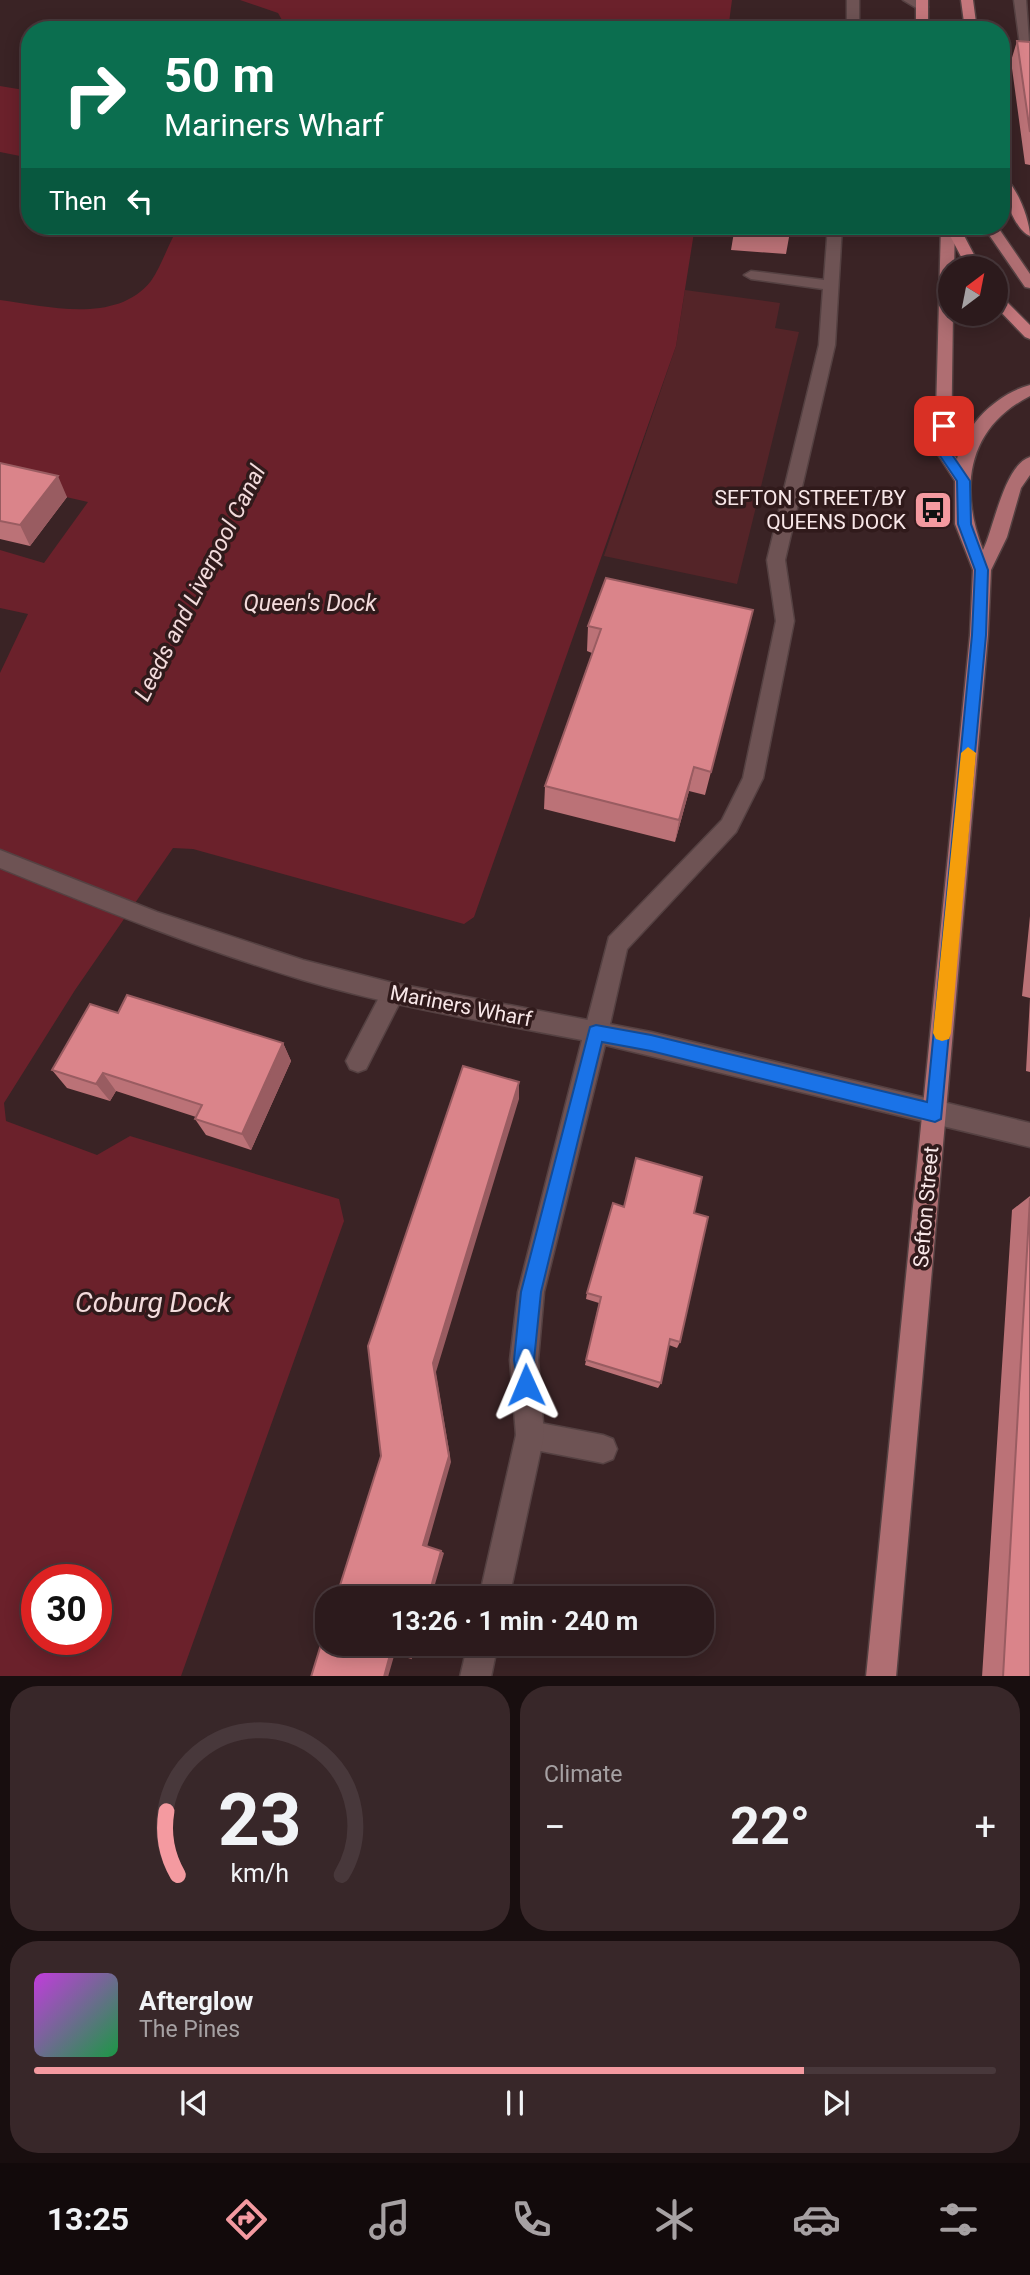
<!DOCTYPE html>
<meta charset="utf-8">
<style>
:root{--surface:#2c1a1c;--page:#382729;--text:#f1f3f6;--muted:#a6a1a3;--line:#48383b;--accent:#f49aa0}
body{margin:0;font-family:Roboto,sans-serif;background:var(--page);color:var(--text);height:100vh;display:flex;flex-direction:column;font-size:26px;white-space:nowrap}
*{box-sizing:border-box;margin:0}
p{font-size:23px;color:var(--muted)}
.icon{flex:none;width:38px;height:38px;fill:none;stroke:currentColor;stroke-width:2;stroke-linecap:round;stroke-linejoin:round}
.map{position:relative;height:1676px;overflow:hidden}
.drawer{display:flex;flex-direction:column;gap:10px;padding:10px;background:#180e0f;flex:1}
.drawer>*{flex:none}
.banner{position:absolute;left:21px;top:21px;width:989px;height:214px;border-radius:28px;box-shadow:0 4px 18px #0003,0 0 0 2px var(--line);background:#0b6e4f;color:#fff;overflow:hidden}
.needle{width:46px;rotate:32deg}
.buttons{position:absolute;left:938px;top:256px;display:grid;gap:14px}
.buttons a{display:grid;place-items:center;width:70px;height:70px;border-radius:50%;background:var(--surface);box-shadow:0 4px 18px #0003,0 0 0 2px var(--line);font-size:35px}
.speed{position:absolute;left:21px;top:1564px;display:flex;gap:14px;font-size:35px;font-weight:700;text-align:center}
.speed>*{display:grid;place-content:center;width:91px;height:91px;border-radius:50%;background:var(--surface);box-shadow:0 4px 18px #0003,0 0 0 2px var(--line);line-height:1}
.speed .limit{border:10px solid #d22;background:#fff;color:#111}
.pin{position:absolute;display:grid;place-items:center;width:60px;height:60px;color:#fff;margin:-30px;border-radius:14px;box-shadow:0 4px 10px #0006}
.me{position:absolute;width:77px;margin:-38px;rotate:359deg;stroke-linejoin:round;filter:drop-shadow(0 0 5px #0008)}
.turn{display:flex;align-items:center;gap:24px;height:147px;padding:0 28px;font-size:32px}
.turn .icon{width:91px;height:91px;stroke-width:2.5}
.turn b{display:block;font-size:49px;line-height:60px}
.then{display:flex;align-items:center;height:66px;padding:0 28px;background:#0003;gap:14px;font-size:26px}
.big{font-size:52px;font-weight:700;line-height:1.1}
.drawer .widget{flex:1;display:flex;flex-direction:column;justify-content:center;gap:10px;min-width:0;padding:0 24px;border-radius:28px;background:var(--page)}
.drawer .dial{align-items:center;gap:0}
.dial svg{height:182px;overflow:visible;fill:none;stroke:var(--line);stroke-width:7;stroke-linecap:round;text-anchor:middle}
.dial text{fill:var(--text);stroke:none}
.song{display:flex;align-items:center;gap:21px}
.cover{width:84px;height:84px;border-radius:10px;background:linear-gradient(135deg,hsl(290 70% 55%),hsl(140 70% 35%))}
.played{height:7px;border-radius:4px;background:linear-gradient(90deg,var(--accent) 80%,var(--line) 80%)}
.keys{display:flex;justify-content:space-around;direction:ltr}
.heat{display:flex;justify-content:space-between;align-items:center;font-size:38px;direction:ltr}
.drawer .tiles{flex:1;display:grid;gap:10px;grid-template-columns:1fr 1fr}
.widget:last-child{grid-column:span 2}
.trip{position:absolute;left:315px;top:1586px;width:399px;height:70px;border-radius:28px;background:var(--surface);box-shadow:0 4px 18px #0003,0 0 0 2px var(--line);font-weight:700;line-height:70px;text-align:center}
.dock{display:flex;height:112px;justify-content:space-around;align-items:center;background:#120a0b;color:var(--muted)}
.dock .icon{width:49px;height:49px}
.dock .on{color:var(--accent)}
.dock b{font-size:32px;color:var(--text)}
.map>svg:first-child{display:block}
.green{fill:#542428}
.water{fill:#6b212b;fill-rule:evenodd}
.pier{fill:#3a2325}
.lines{fill:none;stroke-linecap:round;stroke-linejoin:round}
.service-casing{stroke:#554142;stroke-width:3}
.minor-casing{stroke:#554142;stroke-width:3}
.primary-casing{stroke:#554142;stroke-width:3}
.trunk-casing{stroke:#554142;stroke-width:3}
.service{fill:#6e5354;fill-rule:evenodd}
.minor{fill:#6e5354;fill-rule:evenodd}
.primary{fill:#af6e72;fill-rule:evenodd}
.trunk{fill:#c4777c;fill-rule:evenodd}
.wall{fill:#bb7277}
.shaded-wall{fill:#995c61}
.building{fill:#da848a;stroke:#995c61;stroke-width:2}
.route{fill:#1a73e8;stroke:#114b97;stroke-width:2}
.slow{fill:#f59e0b}
.labels{text-anchor:middle;dominant-baseline:central;stroke-width:7;stroke-linejoin:round;paint-order:stroke}
.poi-label{font-size:21px;fill:#f8e7e8;stroke:#301a1b;text-anchor:end}
.street-label{font-size:21px;fill:#f8e7e8;stroke:#301a1b}
.water-label{font-size:23px;font-style:italic;fill:#f3dbdc;stroke:#301a1b}
.near-water-label{font-size:28px;font-style:italic;fill:#f3dbdc;stroke:#301a1b}
</style>
<div class="map">
<svg width="1030" height="1677" viewBox="0 0 1030 1677">
<rect width="100%" height="100%" fill="#3a2325"/>
<path class="green" d="M685,290L780,303L775,328L799,332L737,584L604,556L676,346Z"/>
<path class="water" d="M240,0H732L728,30H280L282,20L278,13Z
M0,86L30,91V158L0,152Z
M165,226H695L676,346L474,917L464,924L193,849L173,848L75,990L4,1103L6,1121L97,1155L130,1136L339,1199L344,1221L181,1676H0V673L28,614L0,608V300C46,306 116,325 151,281C160,268 166,251 173,237ZM37,1580H96V1640H37Z"/>
<path class="pier" d="M0,482L88,502L44,563L0,550Z"/>
<g class="lines">
<g class="service-casing">
<path id="service" d="M847,0H859V30H847Z
M903,0H917L928,7L918,9Z
M828,226H842L835,345L785,560L794,621L763,778L736,832L627,949L608,1033L604,1041L596,1044L588,1041L584,1033L609,937L722,820L743,778L776,621L767,560L819,345L823,289L751,279L744,275L751,271L824,280Z
M393,983L401,986L404,993L401,1000L366,1069L358,1072L350,1069L346,1061L350,1053L385,986Z
M530,1421L603,1435L613,1439L617,1449L613,1459L603,1463L530,1449L520,1445L516,1435L520,1425Z"/>
</g>
<g class="minor-casing">
<path id="minor" d="M1014,0H1026L1030,56L1021,52Z
M0,850L157,912L303,960L393,983L651,1032L1030,1123V1147L605,1045L544,1292L538,1360L544,1435L509,1598H479L516,1435L510,1360L518,1292L582,1040C489,1022 394,1007 303,980C200,949 100,909 0,868Z
M468,1643H498L491,1677H460Z"/>
</g>
<g class="primary-casing">
<path id="primary" d="M941,226H955L954,268H950V313H953L951,450L957,459C965,425 996,394 1030,385V396C967,428 959,488 983,550C994,528 1004,465 1030,457V475L1021,488L1007,537L991,570L988,635L896,1677H866L970,635L973,570L955,524V481L935,450Z
M983,226H997L1030,274V288L1025,287Z"/>
</g>
<g class="trunk-casing">
<path id="trunk" d="M916,0H928V30H916Z
M961,0H973L977,30H965Z
M1001,176C1016,182 1030,221 1030,236C1015,231 1001,191 1001,176Z
M945,226H959L981,268H967Z
M996,295L1001,296L1030,325V339L1025,337L996,307Z"/>
</g>
<use href="#service" class="service"/>
<use href="#minor" class="minor"/>
<use href="#primary" class="primary"/>
<use href="#trunk" class="trunk"/>
</g>
<path class="wall" d="M1017,41L1030,42V165L1025,164L1011,61Z
M735,226H791L786,254L731,250Z
M0,463L67,497L30,546L0,539Z
M753,610L705,795L689,791L675,842L544,809L545,786L592,653L587,651L588,626Z
M1030,916V1072L1026,1071L1030,998L1022,996Z
M118,1013L283,1043L291,1061L251,1150L206,1135L195,1119L196,1117L116,1091L110,1101L67,1088L52,1070Z
M1030,1196V1677H982L1012,1210Z
M623,1207L694,1213L680,1342L677,1348L669,1345L661,1383L658,1388L585,1365L599,1303L586,1299L587,1293Z"/>
<path class="shaded-wall" d="M58,476L67,497L30,546L20,525Z
M694,767L689,791L675,842L679,820Z
M283,1043L291,1061L251,1150L242,1134Z
M103,1073L116,1091L110,1101L96,1084Z
M519,1082V1099L436,1372L451,1462L427,1547L423,1545L433,1363Z
M441,1551L444,1553L431,1598H428Z
M415,1643H419L415,1656L411,1658Z
M396,1649L388,1677H384L391,1651Z"/>
<path class="building" d="M812,23L847,26V30H811Z
M735,26L788,30H734Z
M1017,41L1030,42V132Z
M735,226H791L790,232L735,228Z
M0,463L58,476L20,525L0,521Z
M606,578L753,610L711,772L694,767L679,820L545,786L601,629L588,626Z
M127,995L283,1043L242,1134L195,1119L202,1105L103,1073L96,1084L52,1070L90,1004L118,1013Z
M463,1066L519,1082L433,1363L449,1456L423,1545L441,1551L428,1598H336L381,1456L368,1346Z
M636,1158L702,1177L694,1213L708,1217L680,1342L670,1339L661,1383L586,1360L601,1297L587,1293L613,1203L624,1207Z
M1030,1198V1677H1003Z
M327,1625V1643H415L411,1658L391,1651L384,1677H311Z"/>
<path class="route" d="M944,423L950,426L949,450L970,481L971,524L988,570L986,635L941,1119L935,1122L651,1051L602,1042L541,1292L534,1360L536,1385L533,1393L526,1396L519,1393L514,1360L521,1292L590,1027L596,1025L651,1035L927,1102L972,635L975,570L958,524L957,481L936,450L938,426Z"/>
<path class="slow" d="M968,747L976,753L951,1033L949,1039L942,1041L936,1039L933,1033L961,753Z"/>
<defs>
<g id="bus-square" transform="scale(2.0125)"><rect x="-9" y="-9" width="18" height="18" rx="4" fill="#f49aa0" stroke="#301a1b"/><path d="M-5-6H5V4H4V6H2V4H-2V6H-4V4H-5ZM-3.5-4V0h7V-4ZM-3.5 1.2v1.5H-2V1.2ZM2 1.2v1.5H3.5V1.2Z" fill="#111"/></g>
</defs>
<g fill-rule="evenodd">
<use href="#bus-square" x="933" y="510"/>
</g>
<g class="labels">
<g class="poi-label">
<text x="906" y="498">SEFTON STREET/BY<tspan x="906" dy="24">QUEENS DOCK</tspan></text>
</g>
<g class="street-label">
<text transform="translate(461 1006) rotate(11)">Mariners Wharf</text>
<text transform="translate(926 1207) rotate(-85)">Sefton Street</text>
</g>
<g class="water-label">
<text transform="translate(200 583) rotate(-63)">Leeds and Liverpool Canal</text>
<text x="310" y="603">Queen's Dock</text>
</g>
<g class="near-water-label">
<text x="153" y="1302">Coburg Dock</text>
</g>
</g>
</svg>
<div class="buttons">
<a><svg class="needle" viewBox="-14 -14 28 28"><path d="M0-13l5 13h-10z" fill="#e53935"/><path d="M0 13l5-13h-10z" fill="#a6a1a3"/></svg></a>
</div>
<div class="speed"><div class="limit">30</div></div>
<div class="pin" style="left:944px;top:426px;background:#d93025"><svg class="icon" aria-label="arrive" viewBox="0 0 24 24"><path d="M6 21V4h12l-3 4 3 4H6"/></svg></div>
<svg class="me" style="left:526px;top:1385px" viewBox="-20 -20 40 40"><path d="M0-17L14 15 0 8-14 15z" fill="#1a73e8" stroke="#fff" stroke-width="4"/></svg>
<div class="trip">13:26 · 1 min · 240 m</div>
<div class="banner">
<div class="turn"><svg class="icon" aria-label="right" viewBox="0 0 24 24"><path d="M7 20v-9h11M14 6l5 5-5 5"/></svg><div><b>50 m</b>Mariners Wharf</div></div>
<div class="then">Then<svg class="icon" aria-label="left" viewBox="0 0 24 24"><path d="M17 20v-9H6M10 6l-5 5 5 5"/></svg></div>
</div>
</div>
<section class="drawer">
<div class="tiles">
<div class="widget dial"><svg viewBox="0 0 100 80">
<path d="M14 69A42 42 0 1 1 86 69"/>
<path d="M14 69A42 42 0 0 1 9 41" stroke="#f49aa0"/>
<text x="50" y="56" font-size="32" font-weight="700">23</text>
<text x="50" y="72" font-size="11">km/h</text>
</svg></div>
<div class="widget"><p>Climate</p>
<div class="heat"><a>−</a><b class="big">22°</b><a>+</a></div>
</div>
<div class="widget">
<div class="song"><i class="cover"></i><div><b>Afterglow</b><p>The Pines</p></div></div>
<div class="played"></div>
<div class="keys"><svg class="icon" aria-label="previous" viewBox="0 0 24 24"><path d="M18 5L8 12l10 7zM5 5v14"/></svg><svg class="icon" aria-label="pause" viewBox="0 0 24 24"><path d="M8 5v14M16 5v14"/></svg><svg class="icon" aria-label="next" viewBox="0 0 24 24"><path d="M6 5l10 7-10 7zM19 5v14"/></svg></div>
</div>
</div>
</section>
<nav class="dock">
<b>13:25</b>
<svg class="icon on" aria-label="directions" viewBox="0 0 24 24"><path d="M12 3l9 9-9 9-9-9zM9 14v-3h6M13 9l2 2-2 2"/></svg>
<svg class="icon" aria-label="music" viewBox="0 0 24 24"><path d="M9 18V5l10-2v13"/><circle cx="6" cy="18" r="3"/><circle cx="16" cy="16" r="3"/></svg>
<svg class="icon" aria-label="phone" viewBox="0 0 24 24"><path d="M5 4h4l2 5-3 2q2 4 5 5l2-3 5 2v4C11 20 4 13 5 4z"/></svg>
<svg class="icon" aria-label="climate" viewBox="0 0 24 24"><path d="M12 3v18M4 7l16 10M4 17L20 7"/></svg>
<svg class="icon" aria-label="car" viewBox="0 0 24 24"><path d="M5 17H2v-5l4-1 3-4h7l3 4 3 1v5h-3M9 17h6M6 11h13"/><circle cx="7" cy="17" r="2"/><circle cx="17" cy="17" r="2"/></svg>
<svg class="icon" aria-label="filters" viewBox="0 0 24 24"><path d="M4 7h16M4 17h16"/><circle cx="9" cy="7" r="2"/><circle cx="15" cy="17" r="2"/></svg>
</nav>
